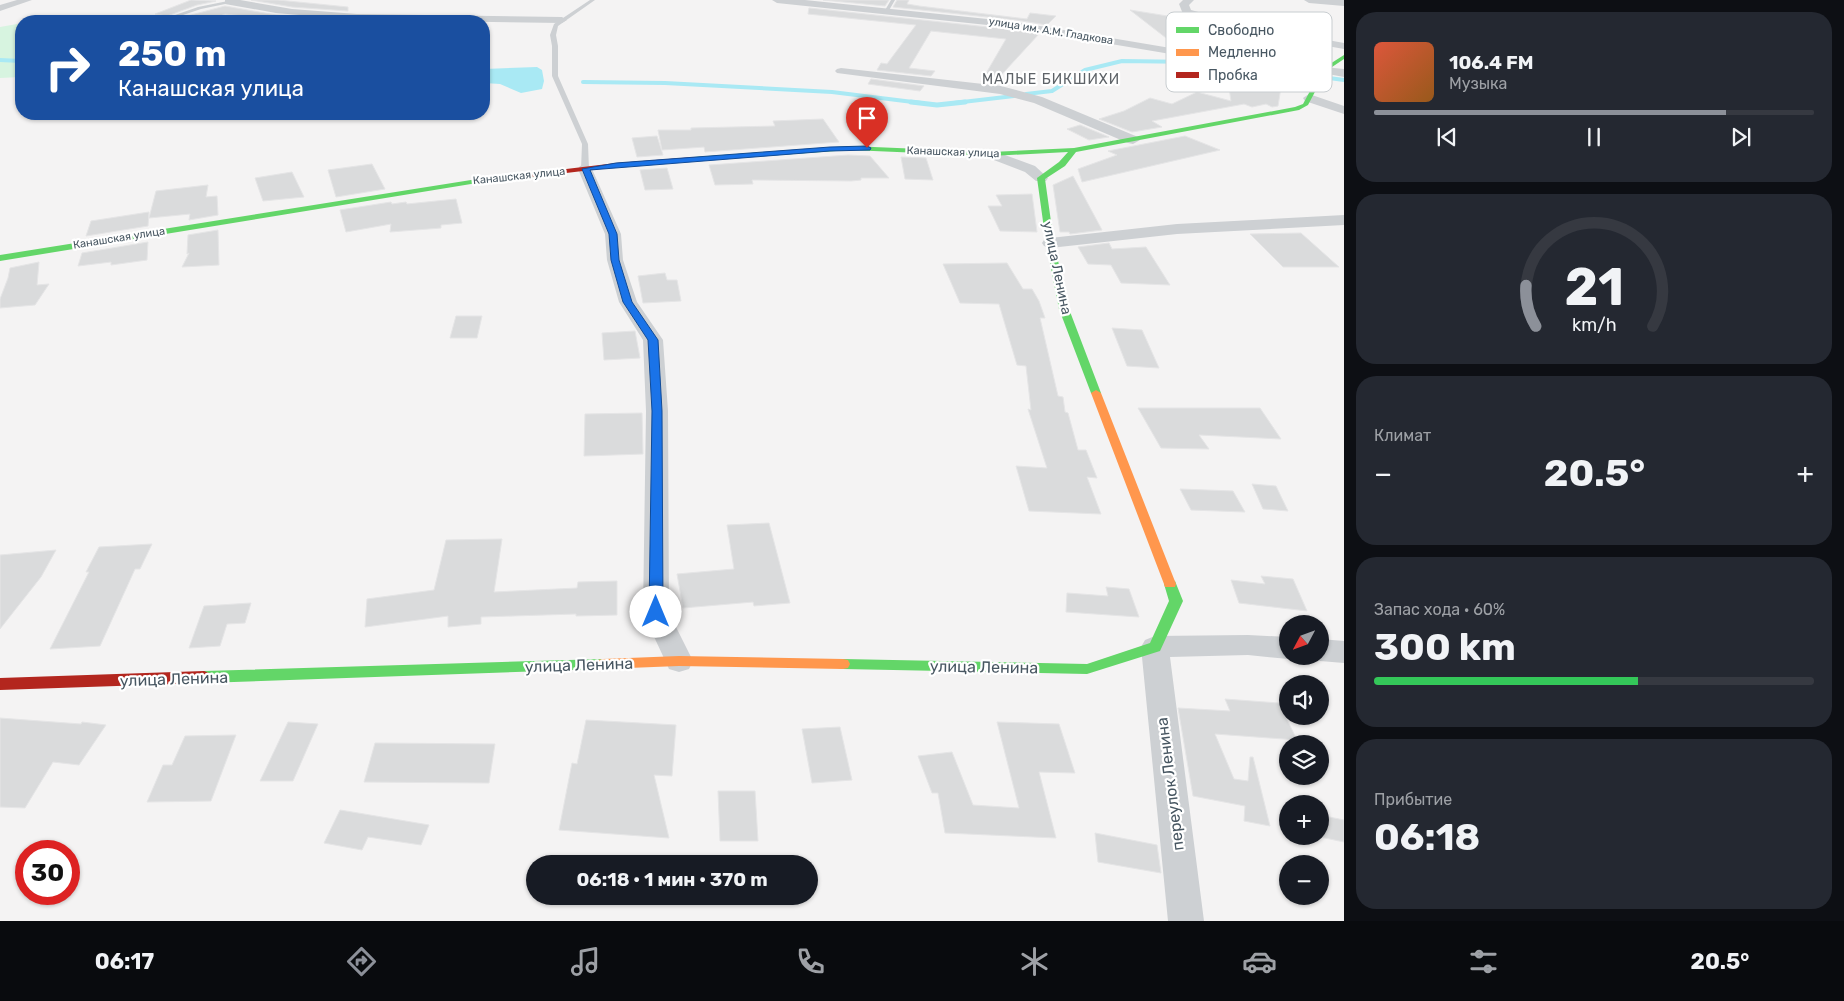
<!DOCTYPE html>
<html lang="ru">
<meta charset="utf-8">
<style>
:root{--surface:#171b24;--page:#242831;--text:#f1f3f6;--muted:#9ea1a6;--line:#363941;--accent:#8c9099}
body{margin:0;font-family:Rubik,sans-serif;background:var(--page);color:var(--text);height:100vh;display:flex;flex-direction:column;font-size:19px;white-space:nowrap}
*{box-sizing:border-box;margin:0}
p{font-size:16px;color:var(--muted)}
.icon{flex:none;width:28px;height:28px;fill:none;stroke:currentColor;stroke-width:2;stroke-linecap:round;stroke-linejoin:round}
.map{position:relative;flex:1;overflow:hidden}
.details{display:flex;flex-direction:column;gap:12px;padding:12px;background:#0d0f14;width:500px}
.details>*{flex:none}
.top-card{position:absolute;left:15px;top:15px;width:475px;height:105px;border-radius:20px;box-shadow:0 1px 4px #0004;background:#1a4fa0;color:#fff;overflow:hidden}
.needle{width:32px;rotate:229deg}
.fabs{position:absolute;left:1279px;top:615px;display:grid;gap:10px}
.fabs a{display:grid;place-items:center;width:50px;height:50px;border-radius:50%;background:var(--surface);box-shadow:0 1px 4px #0004;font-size:25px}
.speed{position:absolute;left:15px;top:840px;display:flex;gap:10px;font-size:25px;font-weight:700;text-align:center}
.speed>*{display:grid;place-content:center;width:65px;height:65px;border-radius:50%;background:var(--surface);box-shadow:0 1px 4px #0004;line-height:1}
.speed .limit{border:8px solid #d22;background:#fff;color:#111}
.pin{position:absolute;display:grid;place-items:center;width:42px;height:42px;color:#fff;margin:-51px -21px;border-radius:50% 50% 50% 0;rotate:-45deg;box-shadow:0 0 5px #0007}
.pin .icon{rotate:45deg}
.me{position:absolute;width:55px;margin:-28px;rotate:0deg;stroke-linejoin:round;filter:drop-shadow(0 0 4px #0008)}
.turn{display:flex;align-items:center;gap:18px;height:105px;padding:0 20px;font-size:22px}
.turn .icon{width:65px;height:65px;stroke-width:2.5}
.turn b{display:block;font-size:35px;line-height:42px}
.big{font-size:38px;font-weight:700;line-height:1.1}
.details .widget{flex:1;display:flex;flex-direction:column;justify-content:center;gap:8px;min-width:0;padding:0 18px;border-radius:20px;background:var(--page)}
.details .dial{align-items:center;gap:0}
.dial svg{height:130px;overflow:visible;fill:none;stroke:var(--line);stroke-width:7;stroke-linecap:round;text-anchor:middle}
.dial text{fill:var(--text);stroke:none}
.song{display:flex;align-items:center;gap:15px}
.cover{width:60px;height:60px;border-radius:8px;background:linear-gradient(135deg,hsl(10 70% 55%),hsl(30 70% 35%))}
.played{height:5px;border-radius:2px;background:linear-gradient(90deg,var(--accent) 80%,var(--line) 80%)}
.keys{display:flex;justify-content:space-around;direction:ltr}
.heat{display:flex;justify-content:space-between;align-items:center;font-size:28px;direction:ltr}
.charge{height:8px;border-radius:4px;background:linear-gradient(90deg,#34c759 60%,var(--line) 0)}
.trip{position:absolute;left:526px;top:855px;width:292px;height:50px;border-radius:25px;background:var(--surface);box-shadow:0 1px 4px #0004;font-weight:700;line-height:50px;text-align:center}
.tab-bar{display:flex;height:80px;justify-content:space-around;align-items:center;background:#090b0e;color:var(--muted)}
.tab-bar .icon{width:35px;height:35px}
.tab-bar .selected{color:var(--accent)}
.tab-bar b{font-size:22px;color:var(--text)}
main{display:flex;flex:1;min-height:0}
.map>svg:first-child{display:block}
.green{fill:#d7f4e0}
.water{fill:#a9e9f4}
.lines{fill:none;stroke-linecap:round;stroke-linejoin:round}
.stream-far1{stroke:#a9e9f4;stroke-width:4}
.stream{stroke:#a9e9f4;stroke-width:5}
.building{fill:#dadbdc;stroke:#e5e5e6}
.lane{fill:#cdd0d3;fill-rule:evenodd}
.street{fill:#cdd0d3;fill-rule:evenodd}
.fast{fill:#63d668;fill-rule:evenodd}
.slow{fill:#ff974d;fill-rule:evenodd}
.jam{fill:#b3261e;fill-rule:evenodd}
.route{fill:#1a73e8;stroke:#114b97}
.labels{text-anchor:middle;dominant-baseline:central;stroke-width:4.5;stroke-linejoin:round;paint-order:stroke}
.far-street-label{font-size:11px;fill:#485762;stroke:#fff}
.far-quarter-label{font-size:14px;letter-spacing:1px;fill:#5e6368;stroke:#fff}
.street-label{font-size:14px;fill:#485762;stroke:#fff}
.near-street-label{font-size:16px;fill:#485762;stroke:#fff}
.key{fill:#fff;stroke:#c8cdd0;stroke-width:1}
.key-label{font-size:14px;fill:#485762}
</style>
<main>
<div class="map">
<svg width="1344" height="921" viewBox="0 0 1344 921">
<rect width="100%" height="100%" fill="#f4f3f3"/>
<path class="green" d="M17,24L21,25V77L0,78V27Z"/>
<path class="water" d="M537,67L542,70L544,81L542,89L521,93L500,84L484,83V69Z"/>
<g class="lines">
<path class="stream-far1" d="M0,60L21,61
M1329,78L1344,80
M583,82L665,83L832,92L921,103
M1026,94L1052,91L1085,70L1122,61L1196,62L1309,75
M954,103L1014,96"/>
<path class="stream" d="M911,102L937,105L965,102"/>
</g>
<path class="building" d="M191,0L216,1L197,5L167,16L155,14Z
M251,0H278L348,7V11L292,7Z
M823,0H889L885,6Z
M897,0H909L907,4L919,6L1027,19L1030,13L1056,16L1047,25L1016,20L893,7Z
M225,6L276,15L348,21H288L225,14L208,21L180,18Z
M809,8L1016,30L1039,34L994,83L981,82L1006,39L931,31L909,68L935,71L931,76L877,70L881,63L887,64L916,25L808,14Z
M1130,10L1186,19L1204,51L1179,48Z
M1226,68L1283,75L1278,106L1272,107L1266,104L1252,107L1244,104L1152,121L1162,127L1132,132L1099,119L1124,111L1150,98L1172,104L1197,92L1231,101Z
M871,79L924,86L920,91L868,84Z
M823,119L839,142L705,152L704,147L662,150L658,130H691V128L775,126L773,121Z
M1080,125L1109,137L1089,140L1067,129Z
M657,136L663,155L637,157L632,138Z
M1185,136L1220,150L1082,182L1078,169L1117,155L1108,151Z
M848,155L870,156L889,178H861V180L851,181L752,180L753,184L715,185L709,165Z
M901,157L926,158L933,180L905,179Z
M372,164L385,189L336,197L328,170Z
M667,168L673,189L645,190L640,170Z
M292,172L304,197L263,201L255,178Z
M1073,176L1102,230L1070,234L1069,232H1060L1053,185Z
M208,185L206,197L217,196L218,215L189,220L190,214L149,218L156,191Z
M1032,194L1037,232L1000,231L988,206H1002L996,195Z
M456,199L462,223L441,225V228L390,232L391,224L346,232L340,210L391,202L392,204L406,202L407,204Z
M149,212L148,226L86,236L91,221Z
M218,230L219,265L182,267L189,253L187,254L188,235Z
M1301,233L1339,267H1283L1250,234Z
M148,242L147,260L111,265V262L78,266L82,253Z
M1109,243L1112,249L1146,247L1170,285L1121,283L1111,265L1088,264L1078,247Z
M39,262L37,285L49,284L35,305L0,308V299L8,278L10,268Z
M1007,263L1023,289H1032L1039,301L1045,318H1040L1058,396L1063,397L1065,412L1068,413L1078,450H1086L1097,478L1087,477L1101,514L1029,511L1016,466L1047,468L1028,409L1031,410L1026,366L1017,365L999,304L960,303L943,264Z
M665,273L667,280H677L681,301L643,303L638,276Z
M456,316H482L477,338H450Z
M1112,328L1142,330L1159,368L1127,366Z
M635,331L640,358L604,360L602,333Z
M1138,408H1260L1281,439L1199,435L1209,449L1161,448Z
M642,413L643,454L584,456L585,414Z
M1252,484L1276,486L1288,511L1263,509Z
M1180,489L1233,491L1245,512L1191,510Z
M769,523L790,603L754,606L753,602L683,608L677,574L734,569L727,525Z
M502,539L494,592L577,588L578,582L617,581V615L576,616V614L481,617V624L448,627V616L365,627L367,599L434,590L446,540Z
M152,544L140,569H135L100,646L50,649L89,572H86L99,547Z
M56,550L41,577L0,629V555Z
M1261,576L1293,579L1307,611L1239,603L1231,580L1265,584Z
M1106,587L1129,589L1139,617L1066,612L1067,593L1108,596Z
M251,603L245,623L227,624L220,646L189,648L204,606Z
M1225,699L1279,703L1297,740L1215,734L1234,779L1248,781L1250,757H1253L1270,826L1244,821L1245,806L1193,796L1178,708L1230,711Z
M0,718L81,724L82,722L106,725L79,765L53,762L25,808L0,807Z
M586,720L676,725L672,776L654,775L669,838L559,830L572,763L577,764Z
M288,722L318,724L293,781H260Z
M997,722L1059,724L1075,773L1039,772L1056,838L945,833L938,793H932L918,756L952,752L973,805L1019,808Z
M840,727L852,780L812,783L802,729Z
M236,735L211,801L147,802L163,765H172L185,736Z
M375,743L495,744L489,783L364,782Z
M718,791H755L758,841H720Z
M340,810L364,814L429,825L421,845L368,837L362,850L324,843Z
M1320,815L1344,820V842L1320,837Z
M1095,833L1157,845L1161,873L1098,862Z"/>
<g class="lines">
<path class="lane" d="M590,0H595L558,26L556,35L558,46V76L588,144L589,169L585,171L581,169L582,144L552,76V46L550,35L554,24Z
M891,0H895L888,12H884Z
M228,1L230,3L201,9L165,21H158L198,7Z"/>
<path class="street" d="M17,0H32L0,11V5Z
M225,0H240L292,9L357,14L562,17L567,20L562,23L357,20L276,13L225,4Z
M772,0H805L1016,22L1212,55L1319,69L1324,67L1344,69V77L1328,74L1323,77L1212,61L1016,28L777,3Z
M1183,0H1194L1189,5L1191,10L1250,26L1344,43V49L1249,32L1183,14L1179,4Z
M1304,0H1344V6L1309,3Z
M841,68L1001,86L1042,97L1138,137L1140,140L1133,144L1128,143L1034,103L1000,94L837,73L835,71L837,69Z
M1309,94L1344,106V114L1305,101L1303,98Z
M991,150L1035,166L1048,178L1046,181H1036L1025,172L986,157L984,154L986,151Z
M585,165L590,166L592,169L621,234L623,260L637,302L663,340L668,411L669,613L693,661L689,669L679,672L669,669L643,613L646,411L643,340L619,302L607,260L605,234L578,169L580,166Z
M1344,215V225L1177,234L1050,248L1044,246L1042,243L1044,240L1050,238L1177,224Z
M1248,635L1288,637V656H1295L1288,659L1248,655L1170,657L1204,921H1168L1141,647L1145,640L1155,636Z
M1320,639L1344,641V663L1320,661L1310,657L1320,656Z"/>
<path class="fast" d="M1344,55V59L1326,71L1308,105L1299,110L1076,152L1065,166L1045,179L1054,243L1069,309L1101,393L1096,396L1091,393L1059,309L1046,243L1037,178L1059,162L1068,152L991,156L850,150L694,161L690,159L694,157L850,146L991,152L1074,148L1295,107L1303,104L1322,69Z
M533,173H536V177L471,184L0,261V255L471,180Z
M1170,579L1175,581L1183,601L1160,651L1087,674L843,669L838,668L836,664L838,660L843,659L1087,664L1150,643L1169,601L1164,584L1165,581Z
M603,659L608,660L610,664L608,668L603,669L204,683L199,681L197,677L199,673L204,671Z"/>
<path class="slow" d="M1096,390L1101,393L1176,584L1175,587H1165L1164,584L1091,393Z
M679,656L843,659L848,660L850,664L848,668L843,669L679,666L603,669L598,668L596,664L598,660L603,659Z"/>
<path class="jam" d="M694,157L698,159L696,160L616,167L533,177L529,175L533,173L616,163Z
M204,671L209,673L211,677L209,681L204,683L0,690V678Z"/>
</g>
<path class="route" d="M867,146L871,148L870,150L830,151L590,170L617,234L619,260L632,302L658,340L662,411L663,612L661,616H651L649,612L652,411L648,340L623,302L611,260L609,234L582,169L616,163L830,147Z"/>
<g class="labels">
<g class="far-street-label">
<text transform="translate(1051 31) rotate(9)">улица им. А.М. Гладкова</text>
<text transform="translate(953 152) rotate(2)">Канашская улица</text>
<text transform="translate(519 176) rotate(-6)">Канашская улица</text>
<text transform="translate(119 238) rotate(-9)">Канашская улица</text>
</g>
<g class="far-quarter-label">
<text x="1051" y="79">МАЛЫЕ БИКШИХИ</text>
</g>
<g class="street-label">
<text transform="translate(1057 268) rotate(78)">улица Ленина</text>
</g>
<g class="near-street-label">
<text transform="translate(579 665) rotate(-2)">улица Ленина</text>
<text transform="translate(984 667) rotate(1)">улица Ленина</text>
<text transform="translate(174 679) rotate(-2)">улица Ленина</text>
<text transform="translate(1170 784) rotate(-97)">переулок Ленина</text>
</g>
</g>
<rect x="1166" y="12" width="166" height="80" rx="8" class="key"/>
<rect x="1176" y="27" width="23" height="6" fill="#63d668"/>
<rect x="1176" y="49" width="23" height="7" fill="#ff974d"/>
<rect x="1176" y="72" width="23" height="6" fill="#b3261e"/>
<g class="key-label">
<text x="1208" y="35">Свободно</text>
<text x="1208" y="57">Медленно</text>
<text x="1208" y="80">Пробка</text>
</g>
</svg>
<div class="fabs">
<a><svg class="needle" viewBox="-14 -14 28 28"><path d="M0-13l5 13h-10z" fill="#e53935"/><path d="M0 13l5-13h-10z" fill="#9ea1a6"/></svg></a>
<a><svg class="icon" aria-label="sound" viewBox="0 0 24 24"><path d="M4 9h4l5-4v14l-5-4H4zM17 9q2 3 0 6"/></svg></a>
<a><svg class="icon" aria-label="layers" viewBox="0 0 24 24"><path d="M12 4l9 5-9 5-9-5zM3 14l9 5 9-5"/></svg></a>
<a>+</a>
<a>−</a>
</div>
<div class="speed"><div class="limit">30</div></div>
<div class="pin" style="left:867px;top:148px;background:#d93025"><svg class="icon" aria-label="arrive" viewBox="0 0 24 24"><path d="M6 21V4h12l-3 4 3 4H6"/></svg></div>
<svg class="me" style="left:656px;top:612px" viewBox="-20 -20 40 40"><circle r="19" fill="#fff"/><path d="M0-13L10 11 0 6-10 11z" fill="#1a73e8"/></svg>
<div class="trip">06:18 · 1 мин · 370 m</div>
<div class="top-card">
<div class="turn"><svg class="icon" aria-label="right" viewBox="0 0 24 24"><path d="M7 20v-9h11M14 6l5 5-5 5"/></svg><div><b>250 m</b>Канашская улица</div></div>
</div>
</div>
<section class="details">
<div class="widget">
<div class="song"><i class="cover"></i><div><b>106.4 FM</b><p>Музыка</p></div></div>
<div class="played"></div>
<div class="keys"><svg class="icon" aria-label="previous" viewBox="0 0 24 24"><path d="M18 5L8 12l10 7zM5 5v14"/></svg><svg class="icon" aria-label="pause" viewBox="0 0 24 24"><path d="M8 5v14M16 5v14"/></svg><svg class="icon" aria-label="next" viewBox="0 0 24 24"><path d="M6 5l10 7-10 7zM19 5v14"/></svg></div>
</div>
<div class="widget dial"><svg viewBox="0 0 100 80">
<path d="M14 69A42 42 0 1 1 86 69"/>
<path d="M14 69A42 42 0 0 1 8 44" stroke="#8c9099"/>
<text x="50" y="56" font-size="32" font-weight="700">21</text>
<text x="50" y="72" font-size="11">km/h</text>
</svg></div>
<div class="widget"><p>Климат</p>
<div class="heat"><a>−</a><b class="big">20.5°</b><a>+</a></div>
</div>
<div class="widget"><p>Запас хода · 60%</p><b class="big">300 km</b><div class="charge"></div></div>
<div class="widget"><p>Прибытие</p><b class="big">06:18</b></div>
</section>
</main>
<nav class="tab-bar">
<b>06:17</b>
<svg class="icon selected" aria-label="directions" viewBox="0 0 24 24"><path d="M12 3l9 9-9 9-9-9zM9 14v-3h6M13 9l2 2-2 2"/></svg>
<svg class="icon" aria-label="music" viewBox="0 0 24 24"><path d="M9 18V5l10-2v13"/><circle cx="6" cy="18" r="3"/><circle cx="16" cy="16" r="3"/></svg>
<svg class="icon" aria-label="phone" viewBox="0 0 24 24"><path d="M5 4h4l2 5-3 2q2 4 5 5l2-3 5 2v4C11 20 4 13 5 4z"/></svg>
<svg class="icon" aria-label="climate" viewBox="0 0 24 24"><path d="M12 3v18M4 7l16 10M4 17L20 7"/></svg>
<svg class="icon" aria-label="car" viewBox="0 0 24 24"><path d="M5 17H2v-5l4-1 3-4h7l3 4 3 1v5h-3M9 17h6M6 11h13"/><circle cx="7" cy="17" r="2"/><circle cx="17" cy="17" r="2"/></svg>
<svg class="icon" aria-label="filters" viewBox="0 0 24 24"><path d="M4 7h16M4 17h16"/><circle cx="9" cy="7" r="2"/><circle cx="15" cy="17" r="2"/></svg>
<b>20.5°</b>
</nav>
